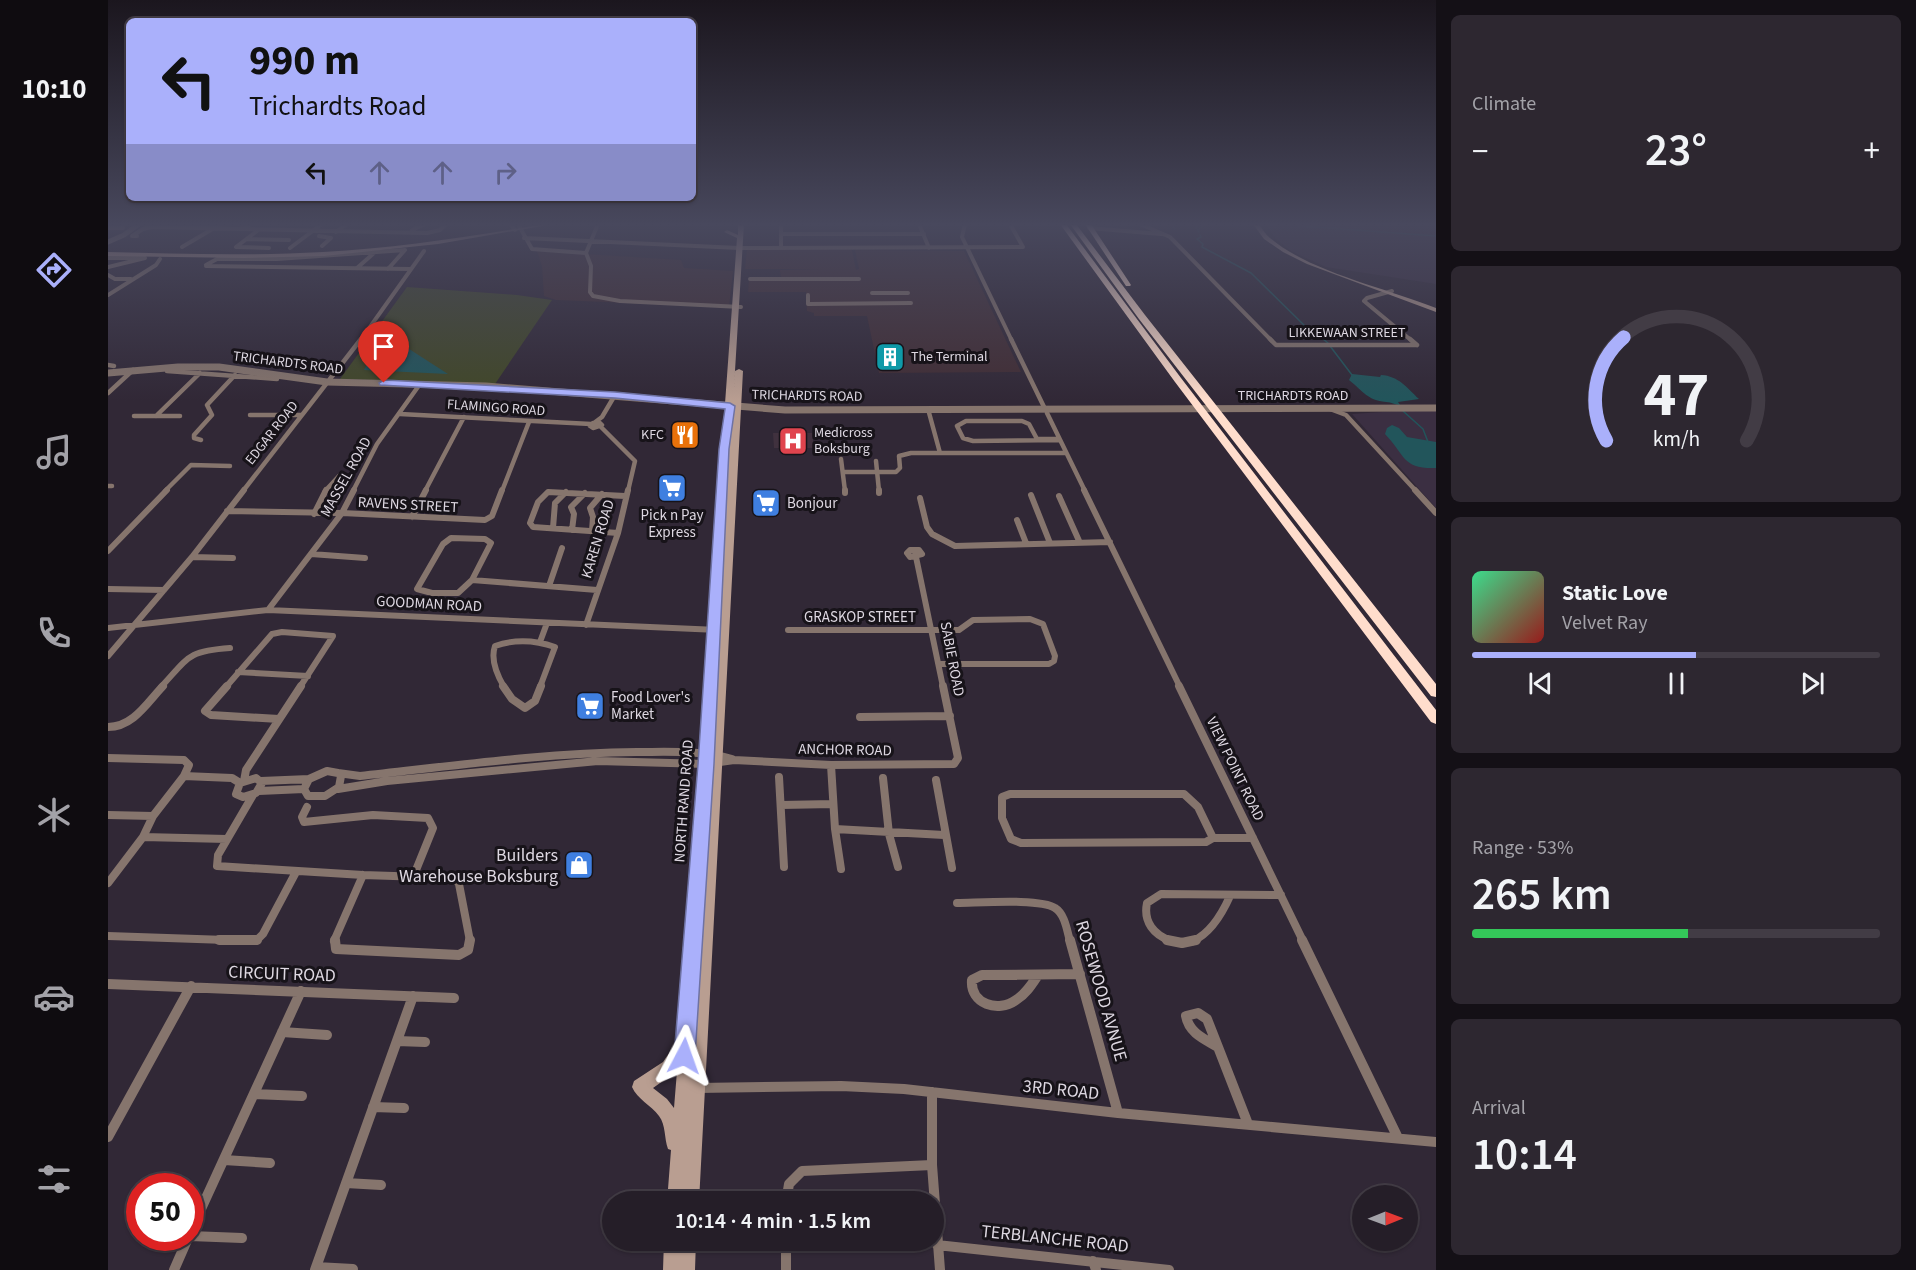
<!DOCTYPE html>
<meta charset="utf-8">
<style>
:root{--surface:#251e28;--page:#2d2730;--text:#f1f3f6;--muted:#a3a2a8;--line:#423c45;--accent:#aab0fb}
body{margin:0;font-family:"Source Sans 3",sans-serif;background:var(--page);color:var(--text);height:100vh;display:flex;flex-direction:column;font-size:22px;white-space:nowrap}
*{box-sizing:border-box;margin:0}
p{font-size:20px;color:var(--muted)}
.icon{flex:none;width:33px;height:33px;fill:none;stroke:currentColor;stroke-width:2;stroke-linecap:round;stroke-linejoin:round}
.map{position:relative;flex:1;overflow:hidden}
.panel{display:flex;flex-direction:column;gap:15px;padding:15px;background:#141016;width:480px}
.panel>*{flex:none}
.banner{position:absolute;left:18px;top:18px;width:570px;height:183px;border-radius:9px;box-shadow:0 2px 4px #0004,0 0 0 2px var(--line);background:#aab0fb;color:#111;overflow:hidden}
.needle{width:39px;rotate:89deg}
.fabs{position:absolute;left:1244px;top:1185px;display:grid;gap:12px}
.fabs a{display:grid;place-items:center;width:66px;height:66px;border-radius:50%;background:var(--surface);box-shadow:0 2px 4px #0004,0 0 0 2px var(--line);font-size:30px}
.speed{position:absolute;left:18px;top:1173px;display:flex;gap:12px;font-size:30px;font-weight:700;text-align:center}
.speed>*{display:grid;place-content:center;width:78px;height:78px;border-radius:50%;background:var(--surface);box-shadow:0 2px 4px #0004,0 0 0 2px var(--line);line-height:1}
.speed .limit{border:9px solid #d22;background:#fff;color:#111}
.pin{position:absolute;display:grid;place-items:center;width:51px;height:51px;color:#fff;margin:-62px -26px;border-radius:50% 50% 50% 0;rotate:-45deg;box-shadow:0 0 6px #0007}
.pin .icon{rotate:45deg}
.me{position:absolute;width:66px;margin:-33px;rotate:4deg;stroke-linejoin:round;filter:drop-shadow(0 0 4px #0008)}
.turn{display:flex;align-items:center;gap:21px;height:126px;padding:0 24px;font-size:27px}
.turn .icon{width:78px;height:78px;stroke-width:2.5}
.turn b{display:block;font-size:42px;line-height:51px}
.lanes{display:flex;align-items:center;height:57px;padding:0 24px;background:#0003;justify-content:center;gap:30px;direction:ltr}
.lanes .off{opacity:.35}
.big{font-size:45px;font-weight:600;line-height:1.1}
.panel .tile{flex:1;display:flex;flex-direction:column;justify-content:center;gap:9px;min-width:0;padding:0 21px;border-radius:9px;background:var(--page)}
.panel .dial{align-items:center;gap:0}
.dial svg{height:156px;overflow:visible;fill:none;stroke:var(--line);stroke-width:7;stroke-linecap:round;text-anchor:middle}
.dial text{fill:var(--text);stroke:none}
.song{display:flex;align-items:center;gap:18px}
.cover{width:72px;height:72px;border-radius:9px;background:linear-gradient(135deg,hsl(150 70% 55%),hsl(0 70% 35%))}
.played{height:6px;border-radius:3px;background:linear-gradient(90deg,var(--accent) 55%,var(--line) 55%)}
.keys{display:flex;justify-content:space-around;direction:ltr}
.heat{display:flex;justify-content:space-between;align-items:center;font-size:33px;direction:ltr}
.charge{height:9px;border-radius:4px;background:linear-gradient(90deg,#34c759 53%,var(--line) 0)}
.trip{position:absolute;left:494px;top:1191px;width:342px;height:60px;border-radius:30px;background:var(--surface);box-shadow:0 2px 4px #0004,0 0 0 2px var(--line);font-weight:600;line-height:60px;text-align:center}
main{display:flex;flex:1;min-height:0}
.menu{display:flex;flex-direction:column;width:108px;justify-content:space-around;align-items:center;background:#0f0c10;color:var(--muted)}
.menu .icon{width:42px;height:42px}
.menu .active{color:var(--accent)}
.menu b{font-size:27px;color:var(--text)}
.map>svg:first-child{display:block}
.commercial{fill:#412d34}
.built{fill:#3b2f42}
.medical{fill:#40313e}
.green{fill:#414728}
.water{fill:#22555b}
.lines{fill:none;stroke-linecap:round;stroke-linejoin:round}
.stream{stroke:#22555b;stroke-width:1.5}
.minor-far4{stroke:#86756d;stroke-width:4}
.minor-far3{stroke:#86756d;stroke-width:4.5}
.minor-far2{stroke:#86756d;stroke-width:6}
.minor-far1{stroke:#86756d;stroke-width:8}
.minor{stroke:#86756d;stroke-width:10}
.tertiary-far1{stroke:#86756d;stroke-width:5}
.tertiary{stroke:#86756d;stroke-width:7}
.secondary{fill:#b99e91;fill-rule:evenodd}
.motorway{fill:#fdc;fill-rule:evenodd}
.route{fill:#aab0fb;stroke:#6e72a3;stroke-width:1.5}
.labels{text-anchor:middle;dominant-baseline:central;stroke-width:6;stroke-linejoin:round;paint-order:stroke}
.far-street-label{font-size:14px;fill:#ded8e2;stroke:#171319}
.far-poi-label{font-size:14px;fill:#ded8e2;stroke:#171319;text-anchor:start}
.street-label{font-size:15px;fill:#ded8e2;stroke:#171319}
.poi-label{font-size:15px;fill:#ded8e2;stroke:#171319;text-anchor:start}
.near-poi-label{font-size:18px;fill:#ded8e2;stroke:#171319;text-anchor:end}
.near-street-label{font-size:18px;fill:#ded8e2;stroke:#171319}
</style>
<main>
<nav class="menu">
<b>10:10</b>
<svg class="icon active" aria-label="directions" viewBox="0 0 24 24"><path d="M12 3l9 9-9 9-9-9zM9 14v-3h6M13 9l2 2-2 2"/></svg>
<svg class="icon" aria-label="music" viewBox="0 0 24 24"><path d="M9 18V5l10-2v13"/><circle cx="6" cy="18" r="3"/><circle cx="16" cy="16" r="3"/></svg>
<svg class="icon" aria-label="phone" viewBox="0 0 24 24"><path d="M5 4h4l2 5-3 2q2 4 5 5l2-3 5 2v4C11 20 4 13 5 4z"/></svg>
<svg class="icon" aria-label="climate" viewBox="0 0 24 24"><path d="M12 3v18M4 7l16 10M4 17L20 7"/></svg>
<svg class="icon" aria-label="car" viewBox="0 0 24 24"><path d="M5 17H2v-5l4-1 3-4h7l3 4 3 1v5h-3M9 17h6M6 11h13"/><circle cx="7" cy="17" r="2"/><circle cx="17" cy="17" r="2"/></svg>
<svg class="icon" aria-label="filters" viewBox="0 0 24 24"><path d="M4 7h16M4 17h16"/><circle cx="9" cy="7" r="2"/><circle cx="15" cy="17" r="2"/></svg>
</nav>
<div class="map">
<svg width="1328" height="1270" viewBox="0 0 1328 1270">
<rect width="100%" height="100%" fill="#312836"/>
<path class="commercial" d="M639,250H744L748,270L751,269L747,250L856,251L913,372L771,373L759,316H706V313L699,311L698,292H640L641,279L673,278L672,270L717,269H637Z
M429,251L573,260L576,268L625,271L621,307L448,300L436,296L434,266Z"/>
<path class="built" d="M1157,224H1328V284L1218,267L1183,251L1168,239Z
M1303,410L1328,411V508L1244,414Z"/>
<path class="medical" d="M665,433H704L706,448H666Z"/>
<path class="green" d="M299,287L409,295L444,300L387,384L232,379Z"/>
<path class="water" d="M280,335L300,338L298,347L340,374L256,370L273,337Z
M1244,374L1272,377L1273,375C1291,376 1299,388 1311,399L1290,402L1292,405C1286,405 1284,402 1278,402C1259,400 1256,392 1241,380Z
M1284,425L1291,428L1299,437L1328,442V468C1294,469 1298,456 1277,434L1279,428Z"/>
<g class="lines">
<path class="stream" d="M1065,224L1066,229
M1089,224L1087,225L1091,232
M1167,224L1328,236
M1091,229L1097,224
M1092,235L1093,237L1089,239L1095,244L1094,247L1143,273L1200,329L1196,330L1210,335L1220,343
M1222,346L1244,375
M1295,411L1315,429L1320,442"/>
<path class="minor-far4" d="M129,224L141,225
M402,224L407,230
M410,224L424,249L478,253
M490,224L478,253L483,266L482,292L485,296L512,301L633,307
M673,224V248
M811,224L821,248
M857,224L854,237L904,341
M1032,224L1062,237L1164,341
M0,228H15
M981,228L1053,234
M304,230L317,224
M149,231L128,247L161,248
M228,232L239,224
M673,234H816
M29,236H24L35,229L44,227L319,233L332,230L338,224
M211,236L223,238L214,246
M416,238L631,248L915,247L902,224
M139,239L181,240
M74,247L113,224
M182,248L214,224
M0,258H37L0,267
M98,265L109,259H169L297,250
M98,266L302,269
M249,268L266,253
M280,269L297,250
M0,275L7,279H23
M642,279H751
M1284,291L1259,298L1256,301L1304,341
M764,293H800
M0,295L48,265L52,259
M700,295V304L803,303
M252,341L316,251"/>
<path class="minor-far3" d="M903,339L937,409
M1162,339L1168,345H1309
M1302,339L1309,345
M0,365L6,366
M59,371L169,379
M0,393L25,370
M820,409L832,453
M1222,409L1238,415L1308,491
M939,413L977,491
M292,414L483,424
M142,415H193
M26,416H72
M48,416L92,373
M485,423H492L494,425L485,428L482,426Z
M486,423L494,417L507,395
M493,427L527,461L520,491
M951,439H929L921,424L914,421H858L849,426L855,438L865,441L952,440
M93,440L86,438V435L104,415L99,405L127,375
M733,459L737,491
M768,461L771,491
M735,472H788L792,468L791,456L803,453H958
M0,486H4
M57,491L83,465L122,466
M135,491L253,339
M217,491L231,476
M245,491L269,444L312,384
M317,491L356,417
M394,491L421,422"/>
<path class="minor-far2" d="M737,490V493
M771,490V493
M976,490L1072,687
M1307,490L1328,513
M923,495L942,543
M951,496L972,543
M812,498L819,527L824,534L847,546L1002,542
M119,511L234,513L377,520L384,516L394,490
M206,514L218,490
M304,517L318,490
M909,520L918,543
M445,528L447,503L458,492
M464,530L466,514L463,507L477,493
M484,531L485,517L482,508L494,494
M510,533L425,527L422,523L430,502L440,492L517,496
M343,538L377,539L383,543L364,580L350,593H324L309,589L335,544Z
M802,550H811L814,554L802,557L799,553Z
M0,551L59,490
M203,554L257,558
M84,557L125,558
M808,557L835,687
M364,580L489,590
M441,586L454,548
M0,589L56,590
M160,610L234,513L246,490
M478,625L510,533L520,490
M0,628L160,610L610,630
M680,630H851L865,620L922,619L935,624L947,656L946,661L941,664H832
M432,642L439,623
M0,656L84,557L136,490
M130,672L200,676
M53,687C81,657 79,651 122,648
M118,687L164,634L174,632L225,636L192,687
M396,687C389,675 382,660 387,646C407,639 427,640 447,647L432,687"/>
<path class="minor-far1" d="M119,686L97,711L103,715L171,719
M395,686L404,699L417,708L427,701L433,686
M1071,686L1195,941
M752,717L842,716
M0,727C25,727 39,703 55,686
M0,758L76,760L81,765L76,776
M723,765L727,829L733,869
M219,771L230,773L233,776L231,787L217,796H200L196,789L201,779Z
M230,773L252,776C344,766 436,753 529,752C561,752 593,750 624,759
M671,777L676,867
M148,778L154,783L148,793L135,797L128,794L132,783Z
M775,778L781,834L790,867
M828,780L844,868
M136,781L138,770L193,686
M153,781L201,779
M230,789L279,781L490,761L598,764L626,760L723,765L846,764L850,758L835,686
M151,791L196,789
M902,794H1076L1090,807L1105,838L1098,842L913,843L903,839L894,818V797Z
M145,795L110,855L109,866L255,875
M673,805L725,804
M199,807L194,817L196,822L265,815L320,818L325,828L306,875
M0,815L45,816
M727,829L836,835
M35,837L45,816L76,776L124,778L132,783
M1105,838H1145
M255,875L347,878L351,884L362,941
M0,883L35,837L119,839
M849,903C869,903 933,898 947,908C957,914 959,931 962,941
M0,936L148,941L155,934L188,872
M226,941L255,875
M1063,941C1046,935 1035,922 1039,903L1053,894L1173,895
M1085,941C1103,933 1114,914 1122,896"/>
<path class="minor" d="M111,940H149
M227,940L228,949L351,955L360,950L362,940
M962,940L1010,1113
M1059,940L1074,943L1088,940
M1194,940L1290,1138
M930,975C924,984 918,994 908,1000C890,1013 862,1004 864,980L874,975L972,974
M0,984L346,998
M1090,1013L1099,1019L1110,1047C1096,1039 1081,1033 1078,1016Z
M174,1032L219,1035
M289,1041L317,1042
M1110,1047L1140,1124
M589,1088L733,1086L796,1089L1010,1113L1328,1142
M824,1092V1165L832,1270
M146,1094L194,1096
M265,1107L296,1108
M0,1137L83,986
M116,1160L162,1163
M238,1183L273,1185
M678,1202L681,1184L694,1171L824,1165
M82,1233L193,991
M82,1236L134,1238
M678,1240V1270
M829,1245L1061,1270
M985,1261L988,1270
M208,1267L245,1269
M66,1270L80,1238
M207,1270L305,996"/>
<path class="tertiary-far1" d="M0,242L16,235L31,224"/>
<path class="tertiary" d="M0,373L70,367H111L219,382L378,386L677,410L1328,408"/>
<path class="secondary" d="M437,224H446L330,244L216,256L135,258L0,256V252C72,254 143,256 215,252C289,248 363,236 437,224Z
M630,224H636L619,501L627,371L631,369L635,371L591,1202H559L563,1150L560,1149C556,1138 558,1125 551,1116C543,1105 529,1099 524,1087L526,1081L555,1062L571,1039L629,238L616,232L619,230L630,235ZM569,1071L566,1108L559,1099L545,1088Z
M1145,224H1150C1154,228 1157,234 1162,238C1202,272 1278,288 1328,308V312L1199,264L1175,252L1156,239Z
M556,1240H588L587,1270H555Z"/>
<path class="motorway" d="M952,224H958L1073,378L1328,710V724L1323,722L1067,382Z
M962,224H968L1037,315L1328,684V697L1323,696L1031,319Z
M977,224H983L1023,285L1022,286H1018Z"/>
</g>
<linearGradient id="sky" x2="0" y2="1"><stop stop-color="#1b161e"/><stop offset="0.56" stop-color="#48485d"/><stop offset="1" stop-color="#48485d" stop-opacity="0"/></linearGradient>
<rect width="1328" height="401" fill="url(#sky)"/>
<path class="route" d="M276,380L507,392L622,403L627,406L621,449L606,764L587,1056L584,1063L576,1066L569,1063L566,1056L590,764L611,449L617,409L507,398L272,385L271,383Z"/>
<defs>
<g id="building-square" transform="scale(1.5)"><rect x="-9" y="-9" width="18" height="18" rx="4" fill="#0f9aa8" stroke="#171319"/><path d="M-4-6H4V6H1V3H-1V6H-4ZM-2.5-4.3h1.7v1.8h-1.7ZM.8-4.3h1.7v1.8H.8ZM-2.5-1h1.7V.8h-1.7ZM.8-1h1.7V.8H.8Z" fill="#fff"/></g>
<g id="restaurant-square" transform="scale(1.5)"><rect x="-9" y="-9" width="18" height="18" rx="4" fill="#e8710a" stroke="#171319"/><path d="M-5-6h1v4h1v-4h1v4h1v-4h1v5L-1.5 .5V6h-2V.5L-5-1ZM5-6V6H3V1.5H1.5Q1.5-4 5-6Z" fill="#fff"/></g>
<g id="hospital-square" transform="scale(1.5)"><rect x="-9" y="-9" width="18" height="18" rx="4" fill="#e0444e" stroke="#171319"/><path d="M-5-5h3v3.5h4V-5h3V5h-3V1.5h-4V5h-3Z" fill="#fff"/></g>
<g id="supermarket-square" transform="scale(1.5)"><rect x="-9" y="-9" width="18" height="18" rx="4" fill="#3f7fe0" stroke="#171319"/><path d="M-6-5.5h2.5l.6 2H6L4.5 2H-2.5L-4.4-4H-6ZM-1.5 3.2a1.3 1.3 0 1 0 .1 0ZM3 3.2a1.3 1.3 0 1 0 .1 0Z" fill="#fff"/></g>
<g id="shop-square" transform="scale(1.5)"><rect x="-9" y="-9" width="18" height="18" rx="4" fill="#3f7fe0" stroke="#171319"/><path d="M-5-2.5h2.3a2.7 3.5 0 0 1 5.4 0H5L5.5 6h-11ZM-1.5-2.5h3a1.5 2.3 0 0 0-3 0Z" fill="#fff"/></g>
</defs>
<g fill-rule="evenodd">
<use href="#building-square" x="782" y="357"/>
<use href="#restaurant-square" x="577" y="435"/>
<use href="#hospital-square" x="685" y="441"/>
<use href="#supermarket-square" x="564" y="488"/>
<use href="#supermarket-square" x="658" y="503"/>
<use href="#supermarket-square" x="482" y="706"/>
<use href="#shop-square" x="471" y="865"/>
</g>
<g class="labels">
<g class="far-street-label">
<text x="1239" y="333">LIKKEWAAN STREET</text>
<text transform="translate(180 363) rotate(7)">TRICHARDTS ROAD</text>
<text transform="translate(699 396) rotate(1)">TRICHARDTS ROAD</text>
<text x="1185" y="396">TRICHARDTS ROAD</text>
<text transform="translate(388 408) rotate(4)">FLAMINGO ROAD</text>
<text transform="translate(164 433) rotate(-52)">EDGAR ROAD</text>
</g>
<g class="far-poi-label">
<text x="803" y="357">The Terminal</text>
<text x="706" y="433">Medicross<tspan x="706" dy="16">Boksburg</tspan></text>
<text x="556" y="435" text-anchor="end">KFC</text>
</g>
<g class="street-label">
<text transform="translate(238 477) rotate(-61)">MASSEL ROAD</text>
<text transform="translate(300 505) rotate(3)">RAVENS STREET</text>
<text transform="translate(490 539) rotate(-73)">KAREN ROAD</text>
<text transform="translate(321 604) rotate(3)">GOODMAN ROAD</text>
<text x="752" y="617">GRASKOP STREET</text>
<text transform="translate(844 659) rotate(79)">SABIE ROAD</text>
<text transform="translate(737 750) rotate(1)">ANCHOR ROAD</text>
<text transform="translate(1127 769) rotate(64)">VIEW POINT ROAD</text>
<text transform="translate(576 801) rotate(-86)">NORTH RAND ROAD</text>
</g>
<g class="poi-label">
<text x="679" y="503">Bonjour</text>
<text x="564" y="515" text-anchor="middle">Pick n Pay<tspan x="564" dy="17">Express</tspan></text>
<text x="503" y="697">Food Lover's<tspan x="503" dy="17">Market</tspan></text>
</g>
<g class="near-poi-label">
<text x="450" y="855">Builders<tspan x="450" dy="21">Warehouse Boksburg</tspan></text>
</g>
<g class="near-street-label">
<text transform="translate(174 974) rotate(2)">CIRCUIT ROAD</text>
<text transform="translate(993 991) rotate(74)">ROSEWOOD AVNUE</text>
<text transform="translate(953 1090) rotate(6)">3RD ROAD</text>
<text transform="translate(947 1239) rotate(6)">TERBLANCHE ROAD</text>
</g>
</g>
</svg>
<div class="fabs">
<a><svg class="needle" viewBox="-14 -14 28 28"><path d="M0-13l5 13h-10z" fill="#e53935"/><path d="M0 13l5-13h-10z" fill="#a3a2a8"/></svg></a>
</div>
<div class="speed"><div class="limit">50</div></div>
<div class="pin" style="left:276px;top:383px;background:#d93025"><svg class="icon" aria-label="arrive" viewBox="0 0 24 24"><path d="M6 21V4h12l-3 4 3 4H6"/></svg></div>
<svg class="me" style="left:576px;top:1056px" viewBox="-20 -20 40 40"><path d="M0-17L14 15 0 8-14 15z" fill="#aab0fb" stroke="#fff" stroke-width="4"/></svg>
<div class="trip">10:14 · 4 min · 1.5 km</div>
<div class="banner">
<div class="turn"><svg class="icon" aria-label="left" viewBox="0 0 24 24"><path d="M17 20v-9H6M10 6l-5 5 5 5"/></svg><div><b>990 m</b>Trichardts Road</div></div>
<div class="lanes"><svg class="icon" aria-label="left" viewBox="0 0 24 24"><path d="M17 20v-9H6M10 6l-5 5 5 5"/></svg><svg class="icon off" aria-label="ahead" viewBox="0 0 24 24"><path d="M12 20V5M6 11l6-6 6 6"/></svg><svg class="icon off" aria-label="ahead" viewBox="0 0 24 24"><path d="M12 20V5M6 11l6-6 6 6"/></svg><svg class="icon off" aria-label="right" viewBox="0 0 24 24"><path d="M7 20v-9h11M14 6l5 5-5 5"/></svg></div>
</div>
</div>
<section class="panel">
<div class="tile"><p>Climate</p>
<div class="heat"><a>−</a><b class="big">23°</b><a>+</a></div>
</div>
<div class="tile dial"><svg viewBox="0 0 100 80">
<path d="M14 69A42 42 0 1 1 86 69"/>
<path d="M14 69A42 42 0 0 1 23 16" stroke="#aab0fb"/>
<text x="50" y="56" font-size="32" font-weight="700">47</text>
<text x="50" y="72" font-size="11">km/h</text>
</svg></div>
<div class="tile">
<div class="song"><i class="cover"></i><div><b>Static Love</b><p>Velvet Ray</p></div></div>
<div class="played"></div>
<div class="keys"><svg class="icon" aria-label="previous" viewBox="0 0 24 24"><path d="M18 5L8 12l10 7zM5 5v14"/></svg><svg class="icon" aria-label="pause" viewBox="0 0 24 24"><path d="M8 5v14M16 5v14"/></svg><svg class="icon" aria-label="next" viewBox="0 0 24 24"><path d="M6 5l10 7-10 7zM19 5v14"/></svg></div>
</div>
<div class="tile"><p>Range · 53%</p><b class="big">265 km</b><div class="charge"></div></div>
<div class="tile"><p>Arrival</p><b class="big">10:14</b></div>
</section>
</main>
